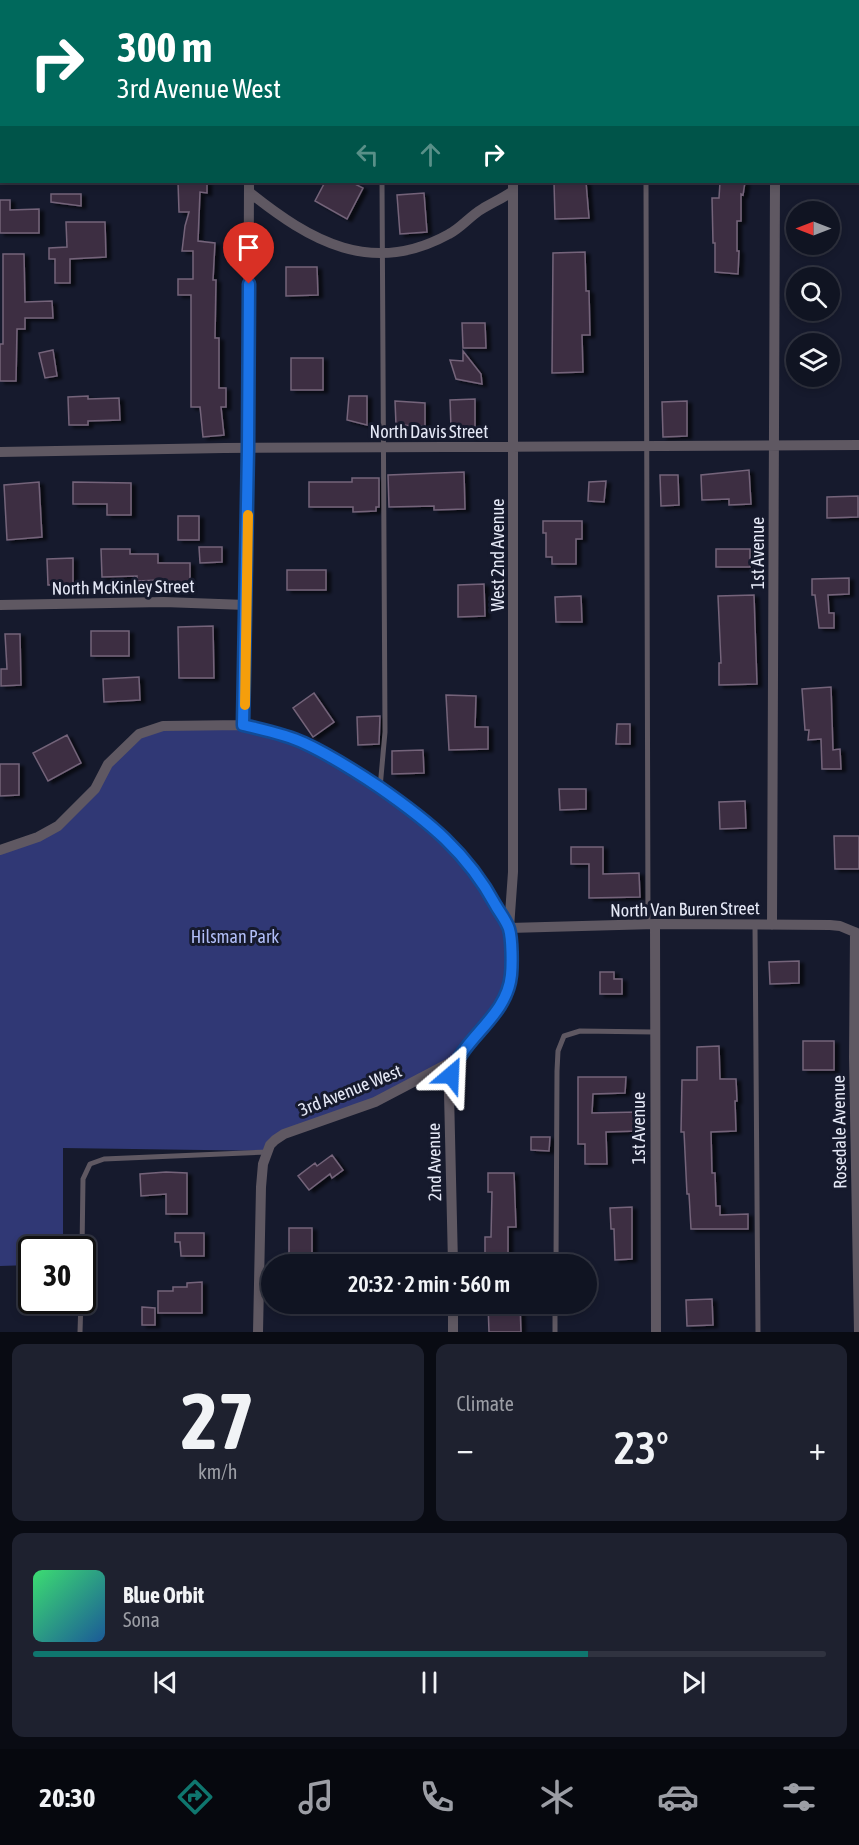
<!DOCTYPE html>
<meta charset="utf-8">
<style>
:root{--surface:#101422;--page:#1e212f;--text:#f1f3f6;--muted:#9c9ea5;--line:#303340;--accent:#0f766e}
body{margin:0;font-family:"Asap Condensed",sans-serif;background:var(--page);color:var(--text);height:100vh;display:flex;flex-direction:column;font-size:22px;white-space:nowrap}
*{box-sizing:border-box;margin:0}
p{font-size:20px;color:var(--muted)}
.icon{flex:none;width:33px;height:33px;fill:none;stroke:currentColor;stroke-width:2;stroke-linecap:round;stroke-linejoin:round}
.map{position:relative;height:1332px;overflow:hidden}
.sheet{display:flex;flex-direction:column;gap:12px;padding:12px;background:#090b13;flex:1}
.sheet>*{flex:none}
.top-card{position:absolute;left:0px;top:0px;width:860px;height:183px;box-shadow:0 3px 9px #0003,0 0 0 2px var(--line);background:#00695c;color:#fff;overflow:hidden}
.needle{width:39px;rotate:270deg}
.tools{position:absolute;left:786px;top:201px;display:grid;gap:12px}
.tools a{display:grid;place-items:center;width:54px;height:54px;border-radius:50%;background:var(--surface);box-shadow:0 3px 9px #0003,0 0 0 2px var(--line);font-size:30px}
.speed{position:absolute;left:18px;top:1236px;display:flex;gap:12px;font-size:30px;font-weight:700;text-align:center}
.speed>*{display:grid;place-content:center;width:78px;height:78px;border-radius:50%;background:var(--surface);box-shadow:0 3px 9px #0003,0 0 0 2px var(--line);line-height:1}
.speed .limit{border:3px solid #111;border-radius:9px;background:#fff;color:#111}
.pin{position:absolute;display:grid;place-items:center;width:51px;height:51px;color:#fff;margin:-62px -26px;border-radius:50% 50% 50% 0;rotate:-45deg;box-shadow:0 0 6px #0007}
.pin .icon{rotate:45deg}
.me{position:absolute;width:66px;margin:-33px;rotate:26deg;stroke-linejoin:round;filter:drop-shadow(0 0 4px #0008)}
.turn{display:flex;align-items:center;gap:21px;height:126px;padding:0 18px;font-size:27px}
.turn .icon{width:78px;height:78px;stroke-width:2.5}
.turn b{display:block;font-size:42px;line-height:51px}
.lanes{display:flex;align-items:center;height:57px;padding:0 18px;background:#0003;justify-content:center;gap:30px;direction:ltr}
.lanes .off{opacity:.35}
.big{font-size:45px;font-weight:600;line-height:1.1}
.sheet .tile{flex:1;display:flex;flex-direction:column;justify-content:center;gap:9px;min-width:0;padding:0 21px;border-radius:12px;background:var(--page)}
.sheet .dial{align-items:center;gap:0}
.dial b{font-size:78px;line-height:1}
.song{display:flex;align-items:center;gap:18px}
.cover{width:72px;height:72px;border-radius:9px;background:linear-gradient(135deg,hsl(140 70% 55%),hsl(210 70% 35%))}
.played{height:6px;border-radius:3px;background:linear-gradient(90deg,var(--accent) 70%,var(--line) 70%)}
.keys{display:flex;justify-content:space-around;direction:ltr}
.heat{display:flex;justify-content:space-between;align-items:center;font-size:33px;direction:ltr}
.sheet .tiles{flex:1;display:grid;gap:12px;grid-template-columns:1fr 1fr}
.tile:last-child{grid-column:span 2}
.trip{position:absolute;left:261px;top:1254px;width:336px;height:60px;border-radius:30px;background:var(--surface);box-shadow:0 3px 9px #0003,0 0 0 2px var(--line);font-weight:600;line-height:60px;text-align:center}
.dock{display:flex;height:96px;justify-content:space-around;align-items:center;background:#06080e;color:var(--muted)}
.dock .icon{width:42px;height:42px}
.dock .current{color:var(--accent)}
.dock b{font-size:27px;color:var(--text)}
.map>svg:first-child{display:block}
.green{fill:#303875}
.building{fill:#3d2f43;stroke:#74647a;stroke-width:1.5;filter:url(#shadow)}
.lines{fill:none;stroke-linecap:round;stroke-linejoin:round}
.service{stroke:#5f5862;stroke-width:5}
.minor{stroke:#5f5862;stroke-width:10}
.route-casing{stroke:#114b97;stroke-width:15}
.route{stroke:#1a73e8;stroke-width:10}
.slow{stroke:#f59e0b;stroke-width:10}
.labels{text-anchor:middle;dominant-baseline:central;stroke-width:6;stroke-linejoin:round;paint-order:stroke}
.street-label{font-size:18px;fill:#e5e8f6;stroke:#161a2d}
.park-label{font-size:18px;fill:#b1bef8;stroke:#161a2d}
</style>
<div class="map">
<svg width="859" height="1332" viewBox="0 0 859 1332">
<defs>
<filter id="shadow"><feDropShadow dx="4.5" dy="2.5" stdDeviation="1.5" flood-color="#0009"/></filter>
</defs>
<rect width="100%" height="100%" fill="#161a2d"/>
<path class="green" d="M243,726L326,756L449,843L506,926L510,975L502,1002L460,1052L375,1101L283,1133L266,1151L63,1148V1249L32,1250L31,1265L0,1266V853L40,839L139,737L164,727Z"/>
<path class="building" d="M178,182H207V193L200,192L198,241L215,243L213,280H216L215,338H219V388H226V407H221L224,435L203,437L200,407H191V295H178V279H193V251H182L185,226L189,212H179Z
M325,182H351L363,188L347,219L315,201Z
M554,182H586L589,218L555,219Z
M720,182H745L743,195L741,194V221H737V251H739L738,274L715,272V243H713L712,198H719Z
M424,193L427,232L400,234L397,195Z
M51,194H81V206L51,202Z
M0,200H10V210L39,209V233H0Z
M66,222H105L106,257L70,259V283H55V259H49V248L67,247Z
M585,252L586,291H589L590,335H582L583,372L552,373L553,253Z
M3,254H24L25,302L52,301L53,318H25V329H17L16,381H0V344H3Z
M286,267H317L318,295L286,296Z
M462,323H485L486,348H463Z
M53,350L57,376L45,378L39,353Z
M463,351L481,374L482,384L456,379L450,360L463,361Z
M291,358H323V390H291Z
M88,396V399L119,398L120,420L88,421V425H69L68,397Z
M349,396H367V425L347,420Z
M475,399V437L451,428L450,400Z
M395,401L425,403V426L396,425Z
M687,401V436L663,437L662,402Z
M749,470L751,504L729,505V499L702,500L701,475Z
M464,472L465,509L434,510V506L389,507L388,475Z
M660,475H678L679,505L661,506Z
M352,478H379V507H376V511L353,512V507H309V482H352Z
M606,481L604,502L588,501L589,482Z
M39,482L42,537L7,540L4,485Z
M73,482L131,483V515H107V504H73Z
M858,496V517L827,518V497Z
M178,516H199V540H178Z
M543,521H582V539H576V564H552V557H546V533H543Z
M199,547H222V562L200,563Z
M101,549H130V554H158V563H190V591L160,592V580L137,581V576L102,577Z
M716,549H750V567H716Z
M73,558V585H48L47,559Z
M287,570H326V590H287Z
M849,578V594L828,595L829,613H834V628H819L815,595H812V579Z
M484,584L485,616L458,617V585Z
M754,595L757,684L719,685V663H721L718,596Z
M581,596L582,622H556L555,597Z
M213,626L214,678H179L178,627Z
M91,631H129V656H91Z
M5,634H20L21,685L1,686V669H7Z
M139,677L140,700L104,702L103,679Z
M831,687L833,750L840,749L841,769H822L821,739L808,740L809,730H805L802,689Z
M314,693L334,722L313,737L293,708Z
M446,695L476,696L475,727H488V749L449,750Z
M380,716L379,744L358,745L357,717Z
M617,724H630V744H616Z
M67,735L81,763L48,781L33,753Z
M423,750L424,773L392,774V751Z
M0,764H19V795L0,796Z
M559,789H586V809L560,810Z
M745,801L746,828L720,829L719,802Z
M834,836H859V869H835Z
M571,847H603V874L639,873L640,897L589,898V864H571Z
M799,961V983L770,984L769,962Z
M600,972H614V979H622V994H600Z
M803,1041H834V1070H803Z
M719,1046L720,1079H736L737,1101H735L736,1131L711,1132L712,1173H715L716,1206H720V1215L748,1214V1229H691L689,1194H687L684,1132H681L682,1080H697V1047Z
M578,1077H626L625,1093L593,1094L592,1113L638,1112L639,1131L606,1132L607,1164H585V1144H578Z
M531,1137H550L549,1151L531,1150Z
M332,1155L343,1170L332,1178L330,1174L309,1190L298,1176L315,1163L317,1166Z
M166,1172L187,1173V1214H166V1194L141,1196L140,1174Z
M488,1173H514L516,1227H508V1257H485V1237H491L492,1192H488Z
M632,1207V1259L615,1260L614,1229H611L610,1208Z
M289,1228H312V1264H289Z
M175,1233H204V1256H181L180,1242H175Z
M202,1282V1313H158V1291H173V1287H187V1283Z
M712,1299L713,1325L687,1326L686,1300Z
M488,1304H520L521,1332H489Z
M142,1307L155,1308V1325H142Z"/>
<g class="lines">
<path class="service" d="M381,0V2
M645,0V2
M646,182L648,925
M380,788L385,732L382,182
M755,925L758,1332
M82,1250L83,1179L90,1164L104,1159L267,1152
M556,1264L557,1071L558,1051L564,1036L580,1031L654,1032
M80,1332L81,1300
M555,1332V1304"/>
<path class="minor" d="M249,0V2
M513,0V2
M44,2V0
M776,2V0
M0,132L2,130
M513,182V872L509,928L655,924L830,925L840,926L859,934
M249,192C310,241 372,277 449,234C461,228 470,216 482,209C492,203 503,198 513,191
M0,452L224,448L859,445
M0,605L164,602L246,605
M243,725L248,448L249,182
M0,850L38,837L58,826L95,789L108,764L139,734L163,726L243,725L302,742L358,773L433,826L471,867L509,928L511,976L503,1003L457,1059L375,1102L284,1134L275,1140L270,1145L263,1164L261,1187L258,1332
M655,924L656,1332
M772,925L775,182
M855,932L854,1058L859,1332
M453,1264L449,1093L451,1075L457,1059
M453,1304V1332"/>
</g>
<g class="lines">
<g class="route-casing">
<path id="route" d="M249,284L248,448L243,725C263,730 285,734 304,743C330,755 355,771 379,787C428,821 467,852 496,906C500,913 507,922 509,929C512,939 512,965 511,975C507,1017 463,1037 451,1075"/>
</g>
<use href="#route" class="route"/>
<path class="slow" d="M245,705L248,515"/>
</g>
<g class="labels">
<g class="street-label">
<text x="429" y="431">North Davis Street</text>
<text transform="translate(757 553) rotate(-90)">1st Avenue</text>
<text transform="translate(497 555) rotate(-90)">West 2nd Avenue</text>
<text transform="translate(123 587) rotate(-1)">North McKinley Street</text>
<text transform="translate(685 909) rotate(-1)">North Van Buren Street</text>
<text transform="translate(350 1090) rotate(-22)">3rd Avenue West</text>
<text transform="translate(638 1128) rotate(-90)">1st Avenue</text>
<text transform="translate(839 1132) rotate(-91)">Rosedale Avenue</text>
<text transform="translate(434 1162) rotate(-91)">2nd Avenue</text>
</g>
<g class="park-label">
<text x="235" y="936">Hilsman Park</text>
</g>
</g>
</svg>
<div class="tools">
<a><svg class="needle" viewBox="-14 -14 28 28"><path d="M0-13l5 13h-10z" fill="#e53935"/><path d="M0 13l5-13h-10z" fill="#9c9ea5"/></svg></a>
<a><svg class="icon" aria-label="search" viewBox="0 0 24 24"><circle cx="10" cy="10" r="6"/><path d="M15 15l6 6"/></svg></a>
<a><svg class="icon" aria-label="layers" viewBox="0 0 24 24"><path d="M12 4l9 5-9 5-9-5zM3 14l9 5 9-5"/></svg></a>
</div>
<div class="speed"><div class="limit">30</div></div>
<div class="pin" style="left:249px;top:284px;background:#d93025"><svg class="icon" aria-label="arrive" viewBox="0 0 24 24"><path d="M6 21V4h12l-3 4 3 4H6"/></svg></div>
<svg class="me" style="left:451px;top:1075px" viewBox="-20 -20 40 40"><path d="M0-17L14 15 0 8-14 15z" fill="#1a73e8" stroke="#fff" stroke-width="4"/></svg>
<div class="trip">20:32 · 2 min · 560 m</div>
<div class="top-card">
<div class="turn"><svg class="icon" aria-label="right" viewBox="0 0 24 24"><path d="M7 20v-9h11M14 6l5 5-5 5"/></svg><div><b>300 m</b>3rd Avenue West</div></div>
<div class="lanes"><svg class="icon off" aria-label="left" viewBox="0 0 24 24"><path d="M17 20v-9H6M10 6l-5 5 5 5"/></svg><svg class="icon off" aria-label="ahead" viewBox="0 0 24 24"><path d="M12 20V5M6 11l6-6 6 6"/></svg><svg class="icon" aria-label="right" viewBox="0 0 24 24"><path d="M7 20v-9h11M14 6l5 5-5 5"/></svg></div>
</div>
</div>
<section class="sheet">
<div class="tiles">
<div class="tile dial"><b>27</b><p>km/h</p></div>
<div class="tile"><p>Climate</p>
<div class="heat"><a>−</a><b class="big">23°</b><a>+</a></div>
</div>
<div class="tile">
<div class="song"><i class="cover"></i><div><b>Blue Orbit</b><p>Sona</p></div></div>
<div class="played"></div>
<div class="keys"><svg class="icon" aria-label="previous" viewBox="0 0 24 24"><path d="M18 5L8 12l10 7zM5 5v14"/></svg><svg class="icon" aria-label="pause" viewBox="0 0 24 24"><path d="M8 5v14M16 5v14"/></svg><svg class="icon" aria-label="next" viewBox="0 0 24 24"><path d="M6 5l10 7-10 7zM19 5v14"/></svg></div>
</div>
</div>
</section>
<nav class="dock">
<b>20:30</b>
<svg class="icon current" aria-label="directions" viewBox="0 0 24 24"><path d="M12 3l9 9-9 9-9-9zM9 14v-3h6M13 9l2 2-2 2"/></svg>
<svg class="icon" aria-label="music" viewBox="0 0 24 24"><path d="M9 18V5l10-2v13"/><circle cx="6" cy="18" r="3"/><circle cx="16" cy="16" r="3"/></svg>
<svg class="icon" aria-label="phone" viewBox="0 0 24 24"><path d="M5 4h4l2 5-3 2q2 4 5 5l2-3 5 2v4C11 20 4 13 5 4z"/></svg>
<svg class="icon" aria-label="climate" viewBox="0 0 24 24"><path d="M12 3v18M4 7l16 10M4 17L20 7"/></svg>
<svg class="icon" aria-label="car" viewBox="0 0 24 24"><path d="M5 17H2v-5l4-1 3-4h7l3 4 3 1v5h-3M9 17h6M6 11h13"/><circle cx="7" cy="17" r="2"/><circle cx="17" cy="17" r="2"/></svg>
<svg class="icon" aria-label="filters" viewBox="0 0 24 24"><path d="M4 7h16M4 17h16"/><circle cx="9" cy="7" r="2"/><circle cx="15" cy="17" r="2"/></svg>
</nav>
